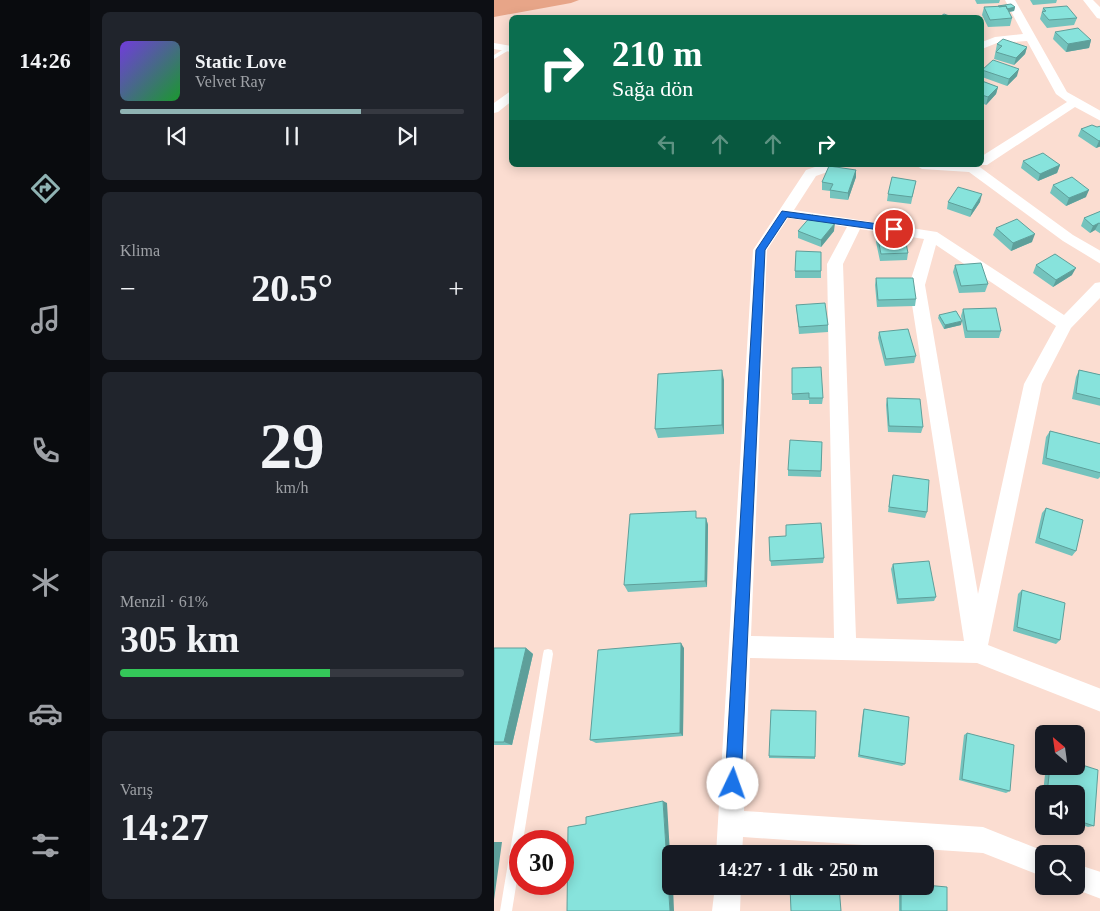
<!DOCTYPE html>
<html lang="tr">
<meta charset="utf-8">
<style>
:root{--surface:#171b24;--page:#20242c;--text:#f1f3f6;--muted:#9ea1a6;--line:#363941;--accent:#8fb3b3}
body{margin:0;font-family:"Times New Roman",serif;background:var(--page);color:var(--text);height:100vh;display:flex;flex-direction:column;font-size:19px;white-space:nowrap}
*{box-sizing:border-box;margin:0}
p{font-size:16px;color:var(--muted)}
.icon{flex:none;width:28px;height:28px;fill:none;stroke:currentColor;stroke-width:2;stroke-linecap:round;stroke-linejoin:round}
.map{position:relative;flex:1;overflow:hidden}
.drawer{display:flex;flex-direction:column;gap:12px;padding:12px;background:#0d0f14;width:404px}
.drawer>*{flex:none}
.top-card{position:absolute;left:15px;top:15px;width:475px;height:152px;border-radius:8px;box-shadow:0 2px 12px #0003;background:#0b6e4f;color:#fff;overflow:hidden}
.needle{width:32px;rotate:331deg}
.buttons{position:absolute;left:541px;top:725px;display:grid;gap:10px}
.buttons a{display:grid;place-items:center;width:50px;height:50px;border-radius:8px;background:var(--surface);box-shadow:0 2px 12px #0003;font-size:25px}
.speed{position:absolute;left:15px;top:830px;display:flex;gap:10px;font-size:25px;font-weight:700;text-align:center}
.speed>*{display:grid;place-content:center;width:65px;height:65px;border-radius:50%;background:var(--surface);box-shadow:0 2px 12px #0003;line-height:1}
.speed .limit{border:8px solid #d22;background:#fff;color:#111}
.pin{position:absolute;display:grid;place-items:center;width:42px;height:42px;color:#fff;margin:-21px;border:2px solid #fff;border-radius:50%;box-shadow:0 1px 5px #0007}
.me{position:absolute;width:55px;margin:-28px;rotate:3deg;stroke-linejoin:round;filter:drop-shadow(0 0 4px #0008)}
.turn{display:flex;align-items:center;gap:18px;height:105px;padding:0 20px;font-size:22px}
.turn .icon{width:65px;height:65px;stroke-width:2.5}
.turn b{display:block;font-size:35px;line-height:42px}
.lanes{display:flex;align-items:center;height:48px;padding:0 20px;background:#0003;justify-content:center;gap:25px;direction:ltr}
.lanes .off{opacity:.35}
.big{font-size:38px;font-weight:600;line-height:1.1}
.drawer .widget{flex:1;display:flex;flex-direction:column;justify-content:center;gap:8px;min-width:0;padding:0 18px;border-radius:8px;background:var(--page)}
.drawer .dial{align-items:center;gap:0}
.dial b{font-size:65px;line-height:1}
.song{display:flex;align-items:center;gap:15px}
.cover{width:60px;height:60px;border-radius:8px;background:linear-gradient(135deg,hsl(260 70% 55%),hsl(130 70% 35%))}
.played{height:5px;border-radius:2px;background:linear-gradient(90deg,var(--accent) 70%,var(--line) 70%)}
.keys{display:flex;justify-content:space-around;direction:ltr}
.heat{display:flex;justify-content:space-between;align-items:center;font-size:28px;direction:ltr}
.charge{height:8px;border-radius:4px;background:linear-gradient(90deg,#34c759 61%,var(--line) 0)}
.trip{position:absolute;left:168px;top:845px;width:272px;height:50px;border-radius:8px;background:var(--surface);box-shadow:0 2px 12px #0003;font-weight:600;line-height:50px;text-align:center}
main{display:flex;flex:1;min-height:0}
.menu{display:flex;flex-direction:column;width:90px;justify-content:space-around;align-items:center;background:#090b0e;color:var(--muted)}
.menu .icon{width:35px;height:35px}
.menu .active{color:var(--accent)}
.menu b{font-size:22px;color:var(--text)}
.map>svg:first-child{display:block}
.forest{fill:#e7a588}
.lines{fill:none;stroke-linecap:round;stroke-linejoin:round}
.lane{fill:#fff;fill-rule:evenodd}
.street{fill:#fff;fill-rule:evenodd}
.wall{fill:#74c3bd}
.shaded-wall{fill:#5e9f9a}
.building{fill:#87e3dc;stroke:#5e9f9a}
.route{fill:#1a73e8;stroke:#114b97}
</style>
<main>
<nav class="menu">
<b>14:26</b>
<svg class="icon active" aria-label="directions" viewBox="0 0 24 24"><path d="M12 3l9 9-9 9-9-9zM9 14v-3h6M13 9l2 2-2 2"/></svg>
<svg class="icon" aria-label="music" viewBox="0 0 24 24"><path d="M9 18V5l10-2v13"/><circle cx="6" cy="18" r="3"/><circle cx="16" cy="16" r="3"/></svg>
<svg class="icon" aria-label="phone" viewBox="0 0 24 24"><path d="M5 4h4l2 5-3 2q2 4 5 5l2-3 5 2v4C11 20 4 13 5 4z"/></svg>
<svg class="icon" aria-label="climate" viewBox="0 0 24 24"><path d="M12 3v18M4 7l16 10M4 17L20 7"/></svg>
<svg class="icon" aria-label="car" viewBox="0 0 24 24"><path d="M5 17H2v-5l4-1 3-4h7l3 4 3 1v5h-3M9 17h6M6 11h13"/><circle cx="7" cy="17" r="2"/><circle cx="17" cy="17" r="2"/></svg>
<svg class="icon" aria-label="filters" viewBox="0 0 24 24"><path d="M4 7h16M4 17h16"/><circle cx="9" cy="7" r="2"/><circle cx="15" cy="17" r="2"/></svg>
</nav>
<section class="drawer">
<div class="widget">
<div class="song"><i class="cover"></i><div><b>Static Love</b><p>Velvet Ray</p></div></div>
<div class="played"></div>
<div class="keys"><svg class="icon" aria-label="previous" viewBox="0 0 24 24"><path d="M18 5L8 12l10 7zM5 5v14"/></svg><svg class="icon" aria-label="pause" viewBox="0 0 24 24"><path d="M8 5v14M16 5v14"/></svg><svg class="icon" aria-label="next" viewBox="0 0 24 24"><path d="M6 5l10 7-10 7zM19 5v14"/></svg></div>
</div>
<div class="widget"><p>Klima</p>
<div class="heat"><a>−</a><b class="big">20.5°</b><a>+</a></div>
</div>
<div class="widget dial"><b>29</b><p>km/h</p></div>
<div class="widget"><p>Menzil · 61%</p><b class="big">305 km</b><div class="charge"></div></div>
<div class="widget"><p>Varış</p><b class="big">14:27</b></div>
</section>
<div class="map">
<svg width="607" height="911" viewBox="0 0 607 911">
<rect width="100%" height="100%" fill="#fbddd1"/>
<path class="forest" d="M0,0H85L77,3L0,17Z"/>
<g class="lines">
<path class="lane" d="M15,46L18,48L17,49L0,59V55Z
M54,649L58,650L59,654L29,841H26V861L18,911H6L49,654L50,650Z"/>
<path class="street" d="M511,0H521L573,92L607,111V121L581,107L493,165H484H488V156L573,102L562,94L533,41L503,43L488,49V42L501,37L529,34Z
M589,0H599L607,8V19L603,18Z
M0,43L18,46V52L0,49Z
M18,90V101L4,112L0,113V103Z
M327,165H347L345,168L322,176L300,210L443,232L570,315L601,283L607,282V297L577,328L548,384L494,645L607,689V712L483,663L256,658L250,811L489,827L557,854H550V877L489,853L249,837L248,854H222L259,250L312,170ZM294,218L353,227L333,264L340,638L257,636L273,250ZM366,229L430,239L415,285L470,641L362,638L349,264ZM442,245L562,326L530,384L484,594L431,285Z
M421,165H483L579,235L607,251V264L569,241L475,172L428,169Z
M582,864L607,872V899L573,886H582Z
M221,886H247L246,911H218Z"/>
</g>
<path class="wall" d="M481,0H506L505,3L483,4Z
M536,0H563L562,3L539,5Z
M504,6L521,7L520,11L515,12L518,18L516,26L494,27L488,15L490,7H504Z
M549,8L583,18L580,25L553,28L546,19Z
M561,32L597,40L595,48L572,52L559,39Z
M503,44L533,47L531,54L520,65L500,59Z
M488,70L523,76L513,86L488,77Z
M488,81L504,87L502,94L492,105L488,103Z
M607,126V146L602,148L584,136L587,129L603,127Z
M529,161L566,165L563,173L544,181L527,168Z
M362,170V177L354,200L336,198V191L328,190V182Z
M422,181L417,204L393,201L394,194Z
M559,185L592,197L572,206L556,193Z
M454,202H486L476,217L453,209Z
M607,211V234L601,230L596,233L587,226L590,218Z
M502,228L538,242L517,251L499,235Z
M304,231H340L327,247L304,238Z
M383,234L414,253L413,260L386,261L382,242Z
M461,265L494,284L491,292L465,293L459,272Z
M542,265L578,275L559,287L539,273Z
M301,271H327V278H301Z
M382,278L422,299L421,306L383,307L381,285Z
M302,305L334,325V332L305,334Z
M469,309L507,331L505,338H471L467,316Z
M445,315L467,325L450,329L444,318Z
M385,332L422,356L420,363L391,366L384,338Z
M298,368L329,398L328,404H315V400H298Z
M585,370L607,375V406L578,399L582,377Z
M230,380V434L164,438L161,429Z
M393,398L429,427L427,433L394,432L392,405Z
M556,431L607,444V476L604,479L548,464L552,437Z
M328,442L327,477L294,476V470Z
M399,475L433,512L431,518L394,512L398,480Z
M552,508L582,551L578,556L541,543L548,513Z
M204,518H212L214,525L213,587L134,592L130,585Z
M275,537L330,558L329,563L277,566Z
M399,564L442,597L440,601L403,604L397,569Z
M528,590L566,640L562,644L519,631L524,594Z
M0,648H32L39,654L18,745H0Z
M190,648L189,736L102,743L96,740Z
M370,709L411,764L408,766L364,757L369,712Z
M473,733L516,791L512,793L465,780L470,735Z
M275,756L321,757V759L275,758Z
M552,766H582L600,826L594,827L582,823V794H550V811L547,810Z
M405,886H431L453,911H405Z"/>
<path class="shaded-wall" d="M521,7L520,11L507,13L508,10Z
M597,40L595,48L572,52L574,44Z
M533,47L531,54L520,65L522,58Z
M525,69L523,76L513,86L515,79Z
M504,87L502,94L492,105L494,97Z
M607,140V146L602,148L605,141Z
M566,165L563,173L544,181L546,174Z
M362,170V177L354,200V193Z
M595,190L592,197L572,206L575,198Z
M488,194L486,202L476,217L478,210Z
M341,223L340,231L327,247V240Z
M605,223L601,230L596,233L599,226Z
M541,234L538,242L517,251L519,243Z
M582,268L578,275L559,287L562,280Z
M468,321L467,325L450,329L451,325Z
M228,370L230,380V434L228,425Z
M212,518L214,525L213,587L211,581Z
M187,643L190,648L189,736L186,733Z
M32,648L39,654L18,745L10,742Z
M169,801L173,803L176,854V886H179L180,911H176Z
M0,842H8L0,900Z"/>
<path class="building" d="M517,4L521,7L513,9L512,6L505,7L504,6Z
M512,6L518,18L496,20L490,7Z
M573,6L583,18L555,20L548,12L552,11L549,8Z
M450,14L458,17L444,18Z
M584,28L597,40L574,44L561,32Z
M509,39L533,47L522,58L502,52L508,46L503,44Z
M499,60L525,69L515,79L488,70Z
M488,81L504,87L494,97L488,95Z
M598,125L603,127L607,126V140L605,141L587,129Z
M549,153L566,165L546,174L529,161Z
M335,166L362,170L354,193L336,190L339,184L328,182Z
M398,177L422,181L418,197L394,194Z
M578,177L595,190L575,198L559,185Z
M464,187L488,194L478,210L454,202Z
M607,211V224L605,223L599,226L590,218Z
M318,215L341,223L327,240L304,231Z
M523,219L541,234L519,243L502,228Z
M410,233L414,253L387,254L383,234Z
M302,251L327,252V271H301Z
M561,254L582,268L562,280L542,265Z
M487,263L494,284L467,286L461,265Z
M382,278H419L422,299L384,300Z
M331,303L334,325L305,327L302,305Z
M502,308L507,331H473L469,309Z
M462,311L468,321L451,325L445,315Z
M414,329L422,356L392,359L385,332Z
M327,367L329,398H315V393L298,394V368Z
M228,370V425L161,429L164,374Z
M585,370L607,375V399L582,393Z
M393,398L426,399L429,427L395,426Z
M556,431L607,444V473L552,458Z
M296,440L328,442L327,471L294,470Z
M399,475L435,480L433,512L395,507Z
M552,508L589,520L582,551L545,538Z
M202,511V518H212L211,581L130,585L136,514Z
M327,523L330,558L276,561L275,537L292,536V525Z
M435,561L442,597L404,599L399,564Z
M528,590L571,603L566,640L523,627Z
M187,643L186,733L96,740L104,650Z
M0,648H32L10,742H0Z
M370,709L415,717L411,764L365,755Z
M277,710L322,711L321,757L275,756Z
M473,733L520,745L516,791L468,779Z
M582,763L604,770L600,826L582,820V794H553L556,766H582Z
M169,801L176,911H73L74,827L92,824V817Z
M431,885L453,887V911H407V886H431Z
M296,886H345L347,911H297Z"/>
<path class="route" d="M288,211L400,226L404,229L400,232L293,217L271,250L247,784L244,789L239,792L234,789L231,784L262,250Z"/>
</svg>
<div class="buttons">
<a><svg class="needle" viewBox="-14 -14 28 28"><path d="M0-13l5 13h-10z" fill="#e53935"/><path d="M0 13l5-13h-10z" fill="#9ea1a6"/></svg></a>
<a><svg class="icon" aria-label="sound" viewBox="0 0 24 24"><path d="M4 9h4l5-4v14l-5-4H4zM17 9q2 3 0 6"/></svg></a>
<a><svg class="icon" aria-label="search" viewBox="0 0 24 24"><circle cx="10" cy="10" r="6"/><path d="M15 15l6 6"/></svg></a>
</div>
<div class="speed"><div class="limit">30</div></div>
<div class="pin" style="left:400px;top:229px;background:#d93025"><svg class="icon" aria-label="arrive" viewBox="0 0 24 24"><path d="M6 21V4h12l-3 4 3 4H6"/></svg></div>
<svg class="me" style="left:239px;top:784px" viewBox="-20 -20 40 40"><circle r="19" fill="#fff"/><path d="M0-13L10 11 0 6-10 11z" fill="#1a73e8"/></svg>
<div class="trip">14:27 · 1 dk · 250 m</div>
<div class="top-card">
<div class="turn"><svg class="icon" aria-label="right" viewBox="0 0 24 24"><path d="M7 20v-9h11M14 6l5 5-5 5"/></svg><div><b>210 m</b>Sağa dön</div></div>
<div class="lanes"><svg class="icon off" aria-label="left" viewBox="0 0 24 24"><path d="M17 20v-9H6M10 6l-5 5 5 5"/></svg><svg class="icon off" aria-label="ahead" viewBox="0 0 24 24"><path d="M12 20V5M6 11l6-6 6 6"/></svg><svg class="icon off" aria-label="ahead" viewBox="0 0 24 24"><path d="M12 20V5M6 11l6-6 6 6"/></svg><svg class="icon" aria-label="right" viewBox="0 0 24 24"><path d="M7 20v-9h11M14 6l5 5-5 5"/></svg></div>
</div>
</div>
</main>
